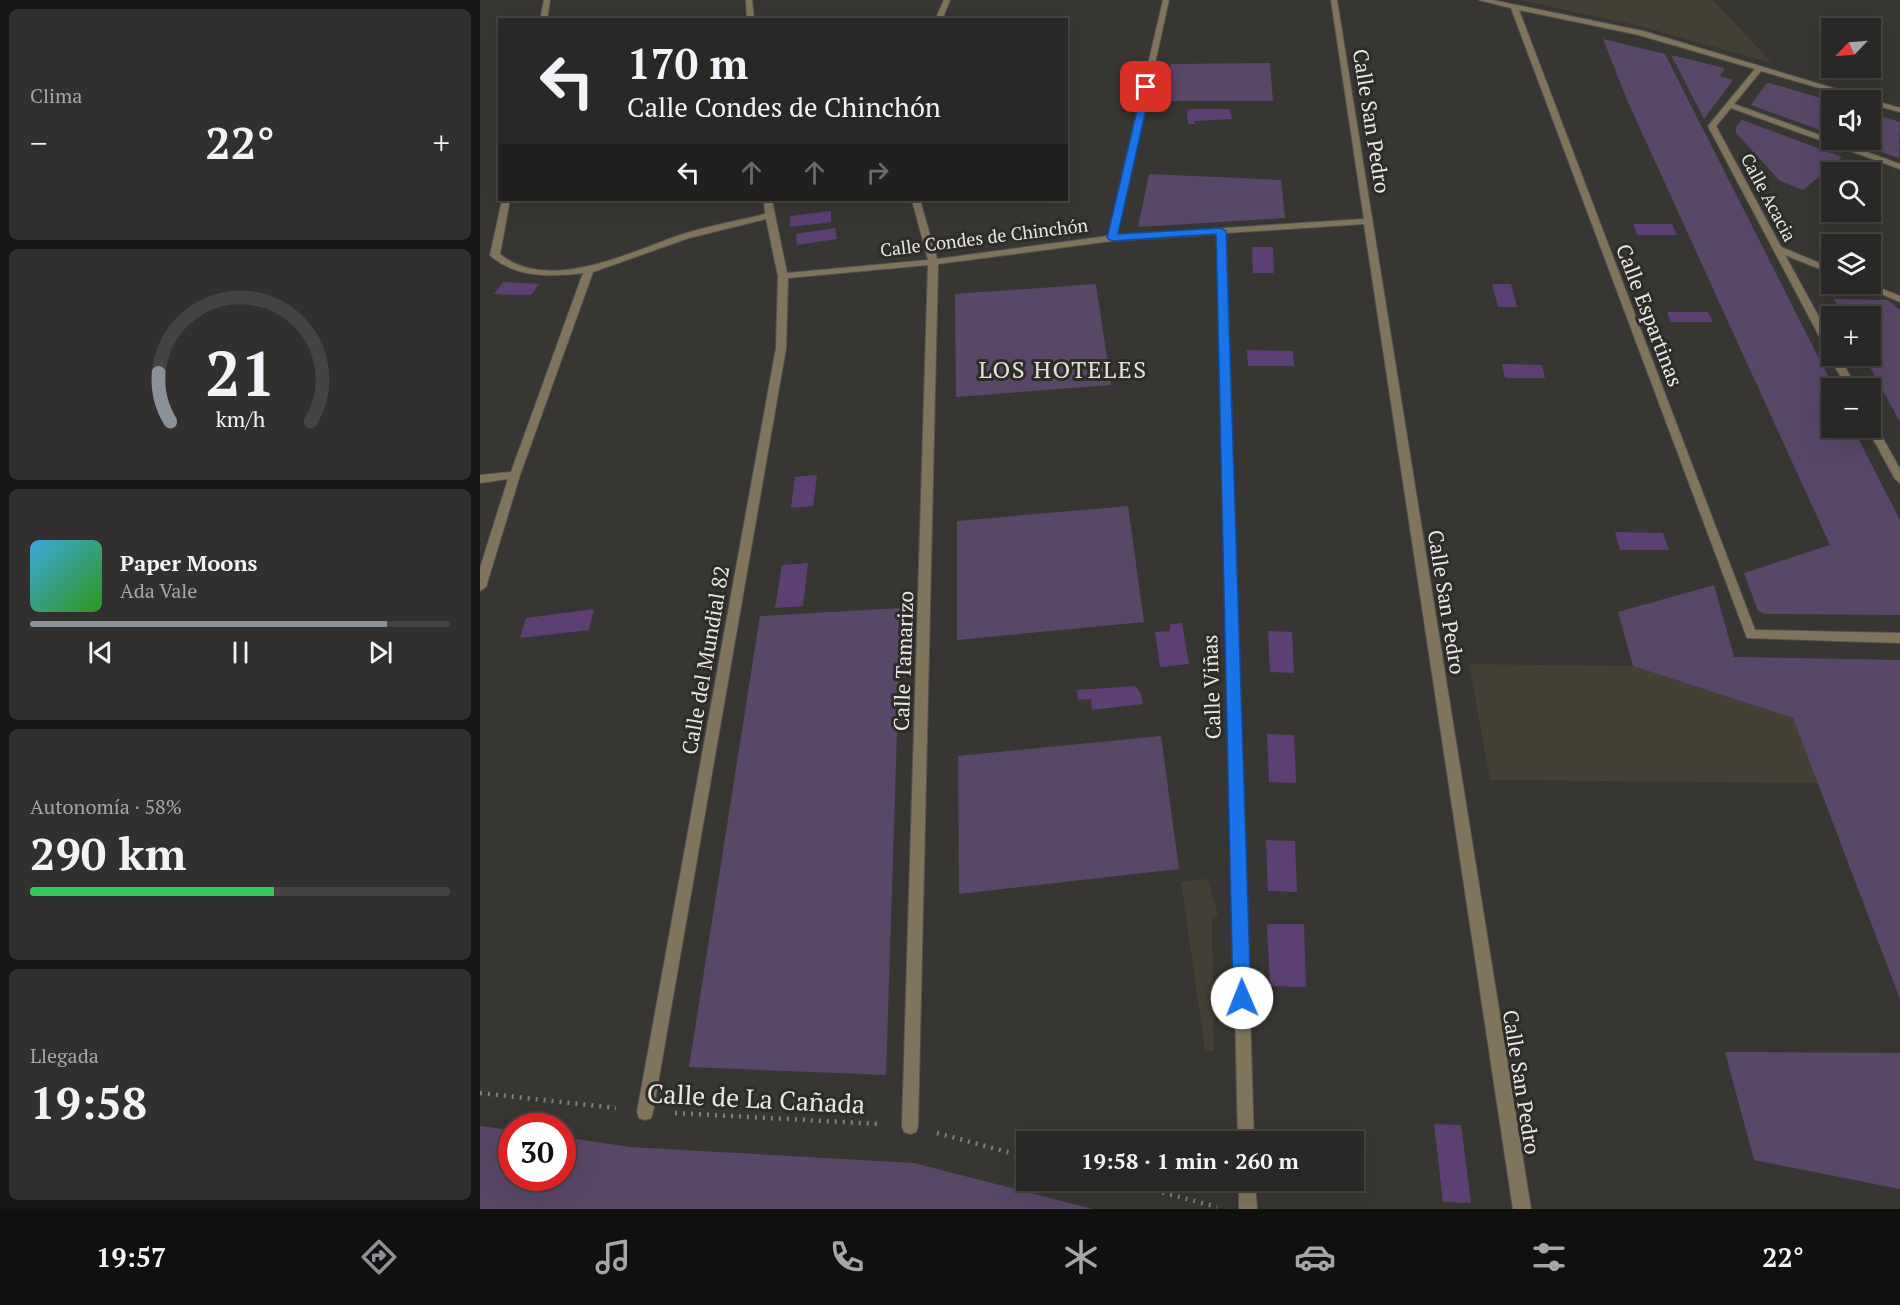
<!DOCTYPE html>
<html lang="es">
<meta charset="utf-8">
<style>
:root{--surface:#2a2826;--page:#32302e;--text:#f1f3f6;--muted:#a5a6a7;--line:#464443;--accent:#8c9099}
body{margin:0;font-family:"PT Serif",serif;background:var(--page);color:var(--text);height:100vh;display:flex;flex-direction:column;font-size:22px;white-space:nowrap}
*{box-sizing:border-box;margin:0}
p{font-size:20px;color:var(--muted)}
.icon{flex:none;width:33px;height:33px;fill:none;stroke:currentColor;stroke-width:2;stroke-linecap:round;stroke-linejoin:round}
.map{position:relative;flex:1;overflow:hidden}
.details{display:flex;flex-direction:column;gap:9px;padding:9px;background:#171615;width:480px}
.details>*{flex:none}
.top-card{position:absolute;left:18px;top:18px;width:570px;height:183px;border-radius:0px;box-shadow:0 6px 24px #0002,0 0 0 2px var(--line);background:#2a2826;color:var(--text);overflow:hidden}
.needle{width:39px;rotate:245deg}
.controls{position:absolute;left:1341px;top:18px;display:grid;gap:12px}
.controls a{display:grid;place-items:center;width:60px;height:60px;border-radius:0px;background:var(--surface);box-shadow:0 6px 24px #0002,0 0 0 2px var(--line);font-size:30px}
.speed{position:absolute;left:18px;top:1113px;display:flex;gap:12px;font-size:30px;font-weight:700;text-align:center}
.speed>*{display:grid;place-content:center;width:78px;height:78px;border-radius:50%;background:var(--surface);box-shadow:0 6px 24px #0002,0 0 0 2px var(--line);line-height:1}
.speed .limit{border:9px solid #d22;background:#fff;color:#111}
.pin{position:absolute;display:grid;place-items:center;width:51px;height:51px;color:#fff;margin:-26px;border-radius:12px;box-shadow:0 3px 9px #0006}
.me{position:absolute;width:66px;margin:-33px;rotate:359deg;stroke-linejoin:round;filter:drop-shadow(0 0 4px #0008)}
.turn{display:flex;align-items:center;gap:21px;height:126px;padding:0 30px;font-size:27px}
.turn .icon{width:78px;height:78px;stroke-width:2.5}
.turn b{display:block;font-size:42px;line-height:51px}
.lanes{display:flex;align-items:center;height:57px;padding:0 30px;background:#0003;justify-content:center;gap:30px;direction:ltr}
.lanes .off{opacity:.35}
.big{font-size:45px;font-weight:600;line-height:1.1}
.details .tile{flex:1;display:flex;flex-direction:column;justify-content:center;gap:9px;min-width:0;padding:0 21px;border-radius:9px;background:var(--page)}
.details .dial{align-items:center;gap:0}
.dial svg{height:156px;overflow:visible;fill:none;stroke:var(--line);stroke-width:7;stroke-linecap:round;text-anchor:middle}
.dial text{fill:var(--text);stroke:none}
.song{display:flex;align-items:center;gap:18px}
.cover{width:72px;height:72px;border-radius:9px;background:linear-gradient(135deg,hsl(200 70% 55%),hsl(110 70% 35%))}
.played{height:6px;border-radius:3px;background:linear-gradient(90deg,var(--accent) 85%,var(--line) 85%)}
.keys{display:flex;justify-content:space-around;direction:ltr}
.heat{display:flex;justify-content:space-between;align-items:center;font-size:33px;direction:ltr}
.charge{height:9px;border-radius:4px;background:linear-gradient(90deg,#34c759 58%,var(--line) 0)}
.trip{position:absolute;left:536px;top:1131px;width:348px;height:60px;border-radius:0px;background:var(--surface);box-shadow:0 6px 24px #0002,0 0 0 2px var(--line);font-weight:600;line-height:60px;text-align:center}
.dock{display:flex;height:96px;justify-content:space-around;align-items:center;background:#11100f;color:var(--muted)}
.dock .icon{width:42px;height:42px}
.dock .selected{color:var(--accent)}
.dock b{font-size:27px;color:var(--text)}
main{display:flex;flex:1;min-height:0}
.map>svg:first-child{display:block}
.built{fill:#444035}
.green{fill:#594768}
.water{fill:#5c4073}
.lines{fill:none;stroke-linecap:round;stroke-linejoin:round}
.street-casing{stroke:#54524e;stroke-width:2}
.path{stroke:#81807c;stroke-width:4.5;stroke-dasharray:2 6;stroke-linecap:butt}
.street{fill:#80755c;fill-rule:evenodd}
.route{fill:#1a73e8;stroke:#114b97;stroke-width:1.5}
.labels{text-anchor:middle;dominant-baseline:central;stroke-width:6;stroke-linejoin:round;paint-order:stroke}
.far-street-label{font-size:18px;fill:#e8e7e4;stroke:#2e2c28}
.street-label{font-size:21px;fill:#e8e7e4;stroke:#2e2c28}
.quarter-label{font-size:24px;letter-spacing:1.5px;fill:#e2e0da;stroke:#2e2c28}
.near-street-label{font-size:26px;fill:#e8e7e4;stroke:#2e2c28}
</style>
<main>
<section class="details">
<div class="tile"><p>Clima</p>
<div class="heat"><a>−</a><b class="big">22°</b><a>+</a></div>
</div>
<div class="tile dial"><svg viewBox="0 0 100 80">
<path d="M14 69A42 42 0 1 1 86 69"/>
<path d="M14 69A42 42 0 0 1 8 44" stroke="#8c9099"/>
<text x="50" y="56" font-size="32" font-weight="700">21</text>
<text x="50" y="72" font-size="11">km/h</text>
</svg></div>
<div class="tile">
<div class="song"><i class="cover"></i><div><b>Paper Moons</b><p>Ada Vale</p></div></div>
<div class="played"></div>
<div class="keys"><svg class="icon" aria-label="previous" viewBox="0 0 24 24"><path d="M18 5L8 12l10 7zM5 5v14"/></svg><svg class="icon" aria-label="pause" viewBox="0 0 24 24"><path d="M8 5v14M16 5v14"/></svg><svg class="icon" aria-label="next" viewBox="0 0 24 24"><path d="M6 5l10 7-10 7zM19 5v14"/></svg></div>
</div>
<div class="tile"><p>Autonomía · 58%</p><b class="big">290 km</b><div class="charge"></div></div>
<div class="tile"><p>Llegada</p><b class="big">19:58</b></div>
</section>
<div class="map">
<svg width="1420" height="1209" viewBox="0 0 1420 1209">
<rect width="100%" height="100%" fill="#383632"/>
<path class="built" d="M1040,0H1233L1292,63L1156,25Z
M989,664L1153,666L1313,718L1338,783L1010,780Z
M728,879L738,916L732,917L734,1052L725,1049L701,882Z"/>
<path class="green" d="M1123,39L1185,54L1354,388H1352V428H1373L1420,520V615L1284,614L1278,611L1264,573L1350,545L1147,100Z
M1191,55L1245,68L1240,76L1253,80L1224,119Z
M790,63L793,101H684L691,64Z
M1289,83L1351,101V134L1271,105L1286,84Z
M1391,113L1420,122L1419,158L1366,140H1390Z
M1262,120L1362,157L1323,190L1300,181L1256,133V127Z
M669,174L801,180L805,218L658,227Z
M616,284L631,385L476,397L475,294Z
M1354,299L1408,300L1420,310V422L1384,356H1390V316H1363Z
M648,506L664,622L477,640V521Z
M1234,585L1254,657L1420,660V999L1313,718L1153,666L1138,612Z
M421,608L406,1075L209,1067L280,616Z
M681,736L699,869L479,894L478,756Z
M1245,1052L1420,1053V1189L1274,1160Z
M0,1126L31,1130L32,1178H82L83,1137L150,1147L434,1163L613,1209H0Z"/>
<path class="water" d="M711,109H750L752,119L715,121L714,124H708L707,111Z
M351,211V222L310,227V216Z
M1153,224H1192L1197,235H1157Z
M355,228L357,239L317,245L316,234Z
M772,247H793L794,273H773Z
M23,282L59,284L51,295L14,294Z
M1012,284H1031L1037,307H1018Z
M1187,312H1228L1233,322H1191Z
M767,350L813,351L814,366H768Z
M1022,364L1062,365L1065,378H1025Z
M337,475L333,506L311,508L315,477Z
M1135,532L1183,533L1189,550H1140Z
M328,563L323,606L295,608L302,565Z
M114,609L109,630L40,638L46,618Z
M702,623L709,664L680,667L675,632L690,631V624Z
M788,631L812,632L814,673L790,672Z
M655,686L661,694L663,704L612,710L611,699L598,700L597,690Z
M787,734L814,735L816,783L789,782Z
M786,840L815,841L817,892L788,891Z
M787,924H824L826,987L790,986Z
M954,1124L981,1125L991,1203L963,1202Z"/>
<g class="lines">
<g class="street-casing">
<path id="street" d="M64,0H70L67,20H60Z
M266,0H272L274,20H267Z
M464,0H470L462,20H455Z
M683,0H689L637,235L884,219L851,0H857L1051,1209H1033L884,224L746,233L774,1142H758L738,234L632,241L458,264L438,1126L436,1132L430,1134L424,1132L422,1126L448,265L308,278L306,348L173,1112L171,1118L165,1120L159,1118L157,1112L296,348L298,276L286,219L209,238L113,272L40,475L6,587L0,591V568L28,479L0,483V475L31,472L103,273C71,277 38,278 12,257L10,255L22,200H30L20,254C68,294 150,252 200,235C228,226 257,221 285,214L284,200H292L307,273L448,260L432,200H440L457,259L628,236Z
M999,0H1012L1163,31L1420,108V112L1390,104V100H1381L1281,71L1254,104L1420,164V169L1251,108L1236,126L1301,247L1352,268V274L1305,255L1352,341V356H1359L1377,388H1367L1349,356L1351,354L1347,351L1228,126L1275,69L1159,35L1039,10L1275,630L1420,633V643L1267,638L1031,8Z
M1378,284H1390L1420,296V302Z
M1390,421L1395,424L1420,469V483L1415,479L1387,428H1390Z
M759,1180H775L777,1209H759Z"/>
</g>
<path class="path" d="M0,1093L136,1108
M195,1113L400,1124
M457,1133L546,1157
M636,1180L737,1207"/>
<use href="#street" class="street"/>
</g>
<path class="route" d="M663,85L671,87L638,234L741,228L746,231L771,998L768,1004L762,1006L756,1004L753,998L736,234L632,241L627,238Z"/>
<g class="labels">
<g class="far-street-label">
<text transform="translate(1289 197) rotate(62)">Calle Acacia</text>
<text transform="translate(504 237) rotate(-7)">Calle Condes de Chinchón</text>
</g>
<g class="street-label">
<text transform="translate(892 121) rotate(81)">Calle San Pedro</text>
<text transform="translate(1170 315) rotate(69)">Calle Espartinas</text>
<text transform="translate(967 602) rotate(81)">Calle San Pedro</text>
<text transform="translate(225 660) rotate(-80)">Calle del Mundial 82</text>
<text transform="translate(423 661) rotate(-88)">Calle Tamarizo</text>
<text transform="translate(731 687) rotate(-92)">Calle Viñas</text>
<text transform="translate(1042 1082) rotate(81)">Calle San Pedro</text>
</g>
<g class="quarter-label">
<text x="583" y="369">LOS HOTELES</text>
</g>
<g class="near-street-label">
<text transform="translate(276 1098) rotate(3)">Calle de La Cañada</text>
</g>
</g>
</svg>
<div class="controls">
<a><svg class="needle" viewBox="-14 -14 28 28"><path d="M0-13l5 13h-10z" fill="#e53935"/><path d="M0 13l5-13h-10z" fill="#a5a6a7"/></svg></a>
<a><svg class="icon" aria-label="sound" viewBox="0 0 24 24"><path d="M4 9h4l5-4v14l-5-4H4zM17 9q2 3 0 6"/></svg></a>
<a><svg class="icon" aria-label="search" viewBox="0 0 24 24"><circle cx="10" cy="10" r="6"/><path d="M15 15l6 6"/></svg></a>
<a><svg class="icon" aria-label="layers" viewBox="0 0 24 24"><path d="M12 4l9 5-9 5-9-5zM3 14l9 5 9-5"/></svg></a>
<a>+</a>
<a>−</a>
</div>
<div class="speed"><div class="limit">30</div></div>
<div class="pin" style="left:666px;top:87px;background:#d93025"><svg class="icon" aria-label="arrive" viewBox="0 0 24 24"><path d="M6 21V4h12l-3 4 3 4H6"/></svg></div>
<svg class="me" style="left:762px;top:998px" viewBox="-20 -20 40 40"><circle r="19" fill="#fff"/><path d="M0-13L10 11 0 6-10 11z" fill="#1a73e8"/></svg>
<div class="trip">19:58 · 1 min · 260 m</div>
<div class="top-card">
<div class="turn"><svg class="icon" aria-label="left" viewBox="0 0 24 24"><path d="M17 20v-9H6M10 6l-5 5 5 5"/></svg><div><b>170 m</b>Calle Condes de Chinchón</div></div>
<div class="lanes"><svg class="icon" aria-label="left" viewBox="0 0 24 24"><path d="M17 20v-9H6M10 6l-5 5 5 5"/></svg><svg class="icon off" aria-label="ahead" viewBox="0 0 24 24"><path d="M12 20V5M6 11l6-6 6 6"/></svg><svg class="icon off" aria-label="ahead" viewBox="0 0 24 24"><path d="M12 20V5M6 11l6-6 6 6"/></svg><svg class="icon off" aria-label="right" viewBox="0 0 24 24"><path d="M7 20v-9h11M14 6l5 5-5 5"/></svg></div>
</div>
</div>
</main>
<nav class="dock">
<b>19:57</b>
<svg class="icon selected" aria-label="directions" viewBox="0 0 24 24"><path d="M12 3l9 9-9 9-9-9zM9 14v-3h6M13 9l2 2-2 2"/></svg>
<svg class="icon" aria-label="music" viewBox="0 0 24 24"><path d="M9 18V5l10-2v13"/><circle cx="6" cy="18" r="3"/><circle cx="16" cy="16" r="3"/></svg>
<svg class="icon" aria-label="phone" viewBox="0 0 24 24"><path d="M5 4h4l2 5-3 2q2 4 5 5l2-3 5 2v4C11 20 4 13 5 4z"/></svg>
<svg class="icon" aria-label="climate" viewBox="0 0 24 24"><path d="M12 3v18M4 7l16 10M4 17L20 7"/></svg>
<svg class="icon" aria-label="car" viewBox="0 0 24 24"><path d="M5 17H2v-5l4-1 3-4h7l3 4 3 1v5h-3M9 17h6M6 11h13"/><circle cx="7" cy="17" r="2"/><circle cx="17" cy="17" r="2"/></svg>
<svg class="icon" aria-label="filters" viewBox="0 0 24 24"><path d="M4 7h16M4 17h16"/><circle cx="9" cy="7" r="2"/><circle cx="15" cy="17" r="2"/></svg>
<b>22°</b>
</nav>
